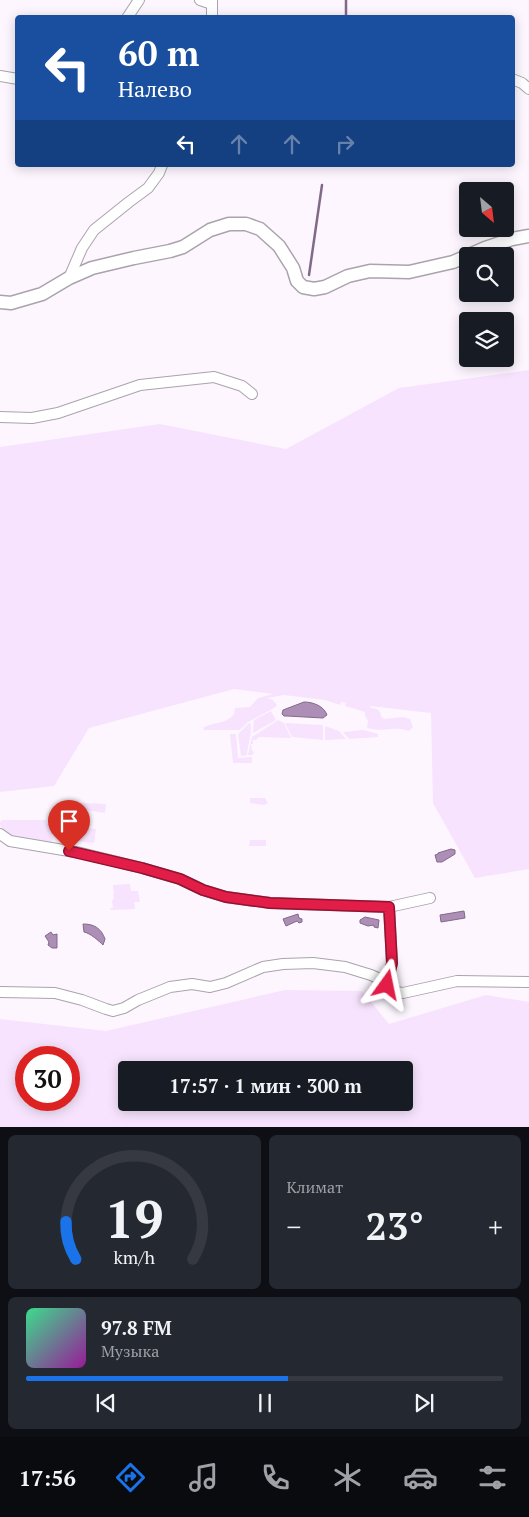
<!DOCTYPE html>
<html lang="ru">
<meta charset="utf-8">
<style>
:root{--surface:#171b24;--page:#242831;--text:#f1f3f6;--muted:#9ea1a6;--line:#363941;--accent:#1a73e8}
body{margin:0;font-family:"PT Serif",serif;background:var(--page);color:var(--text);height:100vh;display:flex;flex-direction:column;font-size:19px;white-space:nowrap}
*{box-sizing:border-box;margin:0}
p{font-size:16px;color:var(--muted)}
.icon{flex:none;width:28px;height:28px;fill:none;stroke:currentColor;stroke-width:2;stroke-linecap:round;stroke-linejoin:round}
.map{position:relative;height:1127px;overflow:hidden}
.panel{display:flex;flex-direction:column;gap:8px;padding:8px;background:#0d0f14;flex:1}
.panel>*{flex:none}
.hud{position:absolute;left:15px;top:15px;width:500px;height:152px;border-radius:5px;box-shadow:0 2px 12px #0003;background:#1a4fa0;color:#fff;overflow:hidden}
.needle{width:32px;rotate:152deg}
.fabs{position:absolute;left:459px;top:182px;display:grid;gap:10px}
.fabs a{display:grid;place-items:center;width:55px;height:55px;border-radius:5px;background:var(--surface);box-shadow:0 2px 12px #0003;font-size:25px}
.speed{position:absolute;left:15px;top:1046px;display:flex;gap:10px;font-size:25px;font-weight:700;text-align:center}
.speed>*{display:grid;place-content:center;width:65px;height:65px;border-radius:50%;background:var(--surface);box-shadow:0 2px 12px #0003;line-height:1}
.speed .limit{border:8px solid #d22;background:#fff;color:#111}
.pin{position:absolute;display:grid;place-items:center;width:42px;height:42px;color:#fff;margin:-51px -21px;border-radius:50% 50% 50% 0;rotate:-45deg;box-shadow:0 0 5px #0007}
.pin .icon{rotate:45deg}
.me{position:absolute;width:55px;margin:-28px;rotate:12deg;stroke-linejoin:round;filter:drop-shadow(0 0 4px #0008)}
.turn{display:flex;align-items:center;gap:18px;height:105px;padding:0 20px;font-size:22px}
.turn .icon{width:65px;height:65px;stroke-width:2.5}
.turn b{display:block;font-size:35px;line-height:42px}
.lanes{display:flex;align-items:center;height:48px;padding:0 20px;background:#0003;justify-content:center;gap:25px;direction:ltr}
.lanes .off{opacity:.35}
.big{font-size:38px;font-weight:800;line-height:1.1}
.panel .widget{flex:1;display:flex;flex-direction:column;justify-content:center;gap:8px;min-width:0;padding:0 18px;border-radius:8px;background:var(--page)}
.panel .dial{align-items:center;gap:0}
.dial svg{height:130px;overflow:visible;fill:none;stroke:var(--line);stroke-width:7;stroke-linecap:round;text-anchor:middle}
.dial text{fill:var(--text);stroke:none}
.song{display:flex;align-items:center;gap:15px}
.cover{width:60px;height:60px;border-radius:8px;background:linear-gradient(135deg,hsl(150 70% 55%),hsl(300 70% 35%))}
.played{height:5px;border-radius:2px;background:linear-gradient(90deg,var(--accent) 55%,var(--line) 55%)}
.keys{display:flex;justify-content:space-around;direction:ltr}
.heat{display:flex;justify-content:space-between;align-items:center;font-size:28px;direction:ltr}
.panel .tiles{flex:1;display:grid;gap:8px;grid-template-columns:1fr 1fr}
.widget:last-child{grid-column:span 2}
.trip{position:absolute;left:118px;top:1061px;width:295px;height:50px;border-radius:5px;background:var(--surface);box-shadow:0 2px 12px #0003;font-weight:800;line-height:50px;text-align:center}
.menu{display:flex;height:80px;justify-content:space-around;align-items:center;background:#090b0e;color:var(--muted)}
.menu .icon{width:35px;height:35px}
.menu .current{color:var(--accent)}
.menu b{font-size:22px;color:var(--text)}
.map>svg:first-child{display:block}
.green{fill:#f7e3fd;fill-rule:evenodd}
.water{fill:#ad8eb7;stroke:#816a88}
.lines{fill:none;stroke-linecap:round;stroke-linejoin:round}
.stream{stroke:#816a88;stroke-width:2.5}
.minor-casing{stroke:#aaa3ac;stroke-width:12}
.tertiary-casing{stroke:#aaa3ac;stroke-width:15}
.minor{stroke:#fff;stroke-width:10}
.tertiary{stroke:#fff;stroke-width:12}
.route-casing{stroke:#92132f;stroke-width:12}
.route{stroke:#e11d48;stroke-width:9}
</style>
<div class="map">
<svg width="529" height="1127" viewBox="0 0 529 1127">
<rect width="100%" height="100%" fill="#fdf6ff"/>
<path class="green" d="M529,370V869L475,878L433,803L431,713L370,706L371,708L377,709L380,712L381,716L384,719L403,717L410,719L413,727L409,731C393,725 384,733 367,728L368,721L366,717L365,716V712L345,706L346,703L341,702L340,705L325,700L284,695L268,698V699H272L277,705L274,708L248,722L240,730H204L203,728C215,721 225,725 234,714L235,708L250,707L258,698L273,694L234,689L89,728L54,786L0,792V447L160,424L286,449L399,388Z
M271,711L276,720L253,733L254,720Z
M278,720L284,723L291,738L259,737L256,740H253V744H251L252,751H253L254,753L252,755H248L252,737Z
M250,722C253,732 248,743 247,755L241,756L238,734Z
M285,723L323,725V740L292,737Z
M325,726L339,731L346,739L325,740Z
M363,730L378,734V737L349,739L343,732Z
M230,734H236L238,758L252,757V763H233Z
M250,798H265L268,803L264,805L250,803Z
M85,803L106,804L105,813L79,809V804Z
M2,820H46L53,840L51,843C39,842 10,838 2,829C0,826 0,825 0,822Z
M63,826L96,829L94,843L61,839Z
M250,840H266V846H249Z
M130,884L131,891H138L140,902H134L135,909L111,910L110,908H113L112,900L114,899L113,894H114L113,885Z
M285,990L362,991L389,1024L486,995L529,1002V1127H0V1019L106,1031ZM26,1058H69V1100H26ZM126,1070H404V1102H126Z"/>
<path class="water" d="M304,702C313,702 324,706 327,715L323,718L287,716H284L282,714L283,710Z
M451,849L455,850V854L442,862H437L435,855L438,854V853Z
M464,911L465,918L441,922L440,915Z
M298,914L299,918L302,919V922L299,923L297,921L286,926L283,919Z
M365,917L379,920L378,928L374,927V925L368,926L360,923V920Z
M83,924C94,924 101,928 105,939L103,945C99,941 90,933 84,932Z
M51,932L53,935L57,934V948H52L48,945L49,942L45,936Z"/>
<g class="lines">
<path class="stream" d="M346,18V0
M309,275L322,185"/>
<g class="minor-casing">
<path id="minor" d="M200,0L212,4
M127,18L139,0
M212,18V0
M0,76L18,79
M512,79L522,83L529,89
M69,278L82,248L94,230L129,202L148,188L159,173L162,165
M0,417L32,418L58,413L140,385L214,377L242,386L252,394
M0,834L10,841L81,853L142,868L180,879L203,890L226,897L270,903L389,907
M387,985L392,963L389,907L430,898
M0,992L55,993L82,1000L106,1009L113,1011L124,1008L138,1000L170,987L192,984L210,987L226,983L263,967L283,964L313,963L345,967L371,975L380,979L396,992L403,993L457,981L529,982"/>
</g>
<g class="tertiary-casing">
<path id="tertiary" d="M0,302L11,303L42,294L69,278L92,268L134,258L170,251L183,247L210,230L229,224H246L260,229L279,246L293,268L297,281L303,287L314,289L325,287L348,276L370,271L409,272L453,262L485,248L512,239L529,236"/>
</g>
<use href="#minor" class="minor"/>
<use href="#tertiary" class="tertiary"/>
</g>
<g class="lines">
<g class="route-casing">
<path id="route" d="M69,851L142,868L180,879L203,890L226,897L270,903L389,907L392,963L387,985"/>
</g>
<use href="#route" class="route"/>
</g>
</svg>
<div class="fabs">
<a><svg class="needle" viewBox="-14 -14 28 28"><path d="M0-13l5 13h-10z" fill="#e53935"/><path d="M0 13l5-13h-10z" fill="#9ea1a6"/></svg></a>
<a><svg class="icon" aria-label="search" viewBox="0 0 24 24"><circle cx="10" cy="10" r="6"/><path d="M15 15l6 6"/></svg></a>
<a><svg class="icon" aria-label="layers" viewBox="0 0 24 24"><path d="M12 4l9 5-9 5-9-5zM3 14l9 5 9-5"/></svg></a>
</div>
<div class="speed"><div class="limit">30</div></div>
<div class="pin" style="left:69px;top:851px;background:#d93025"><svg class="icon" aria-label="arrive" viewBox="0 0 24 24"><path d="M6 21V4h12l-3 4 3 4H6"/></svg></div>
<svg class="me" style="left:387px;top:985px" viewBox="-20 -20 40 40"><path d="M0-17L14 15 0 8-14 15z" fill="#e11d48" stroke="#fff" stroke-width="4"/></svg>
<div class="trip">17:57 · 1 мин · 300 m</div>
<div class="hud">
<div class="turn"><svg class="icon" aria-label="left" viewBox="0 0 24 24"><path d="M17 20v-9H6M10 6l-5 5 5 5"/></svg><div><b>60 m</b>Налево</div></div>
<div class="lanes"><svg class="icon" aria-label="left" viewBox="0 0 24 24"><path d="M17 20v-9H6M10 6l-5 5 5 5"/></svg><svg class="icon off" aria-label="ahead" viewBox="0 0 24 24"><path d="M12 20V5M6 11l6-6 6 6"/></svg><svg class="icon off" aria-label="ahead" viewBox="0 0 24 24"><path d="M12 20V5M6 11l6-6 6 6"/></svg><svg class="icon off" aria-label="right" viewBox="0 0 24 24"><path d="M7 20v-9h11M14 6l5 5-5 5"/></svg></div>
</div>
</div>
<section class="panel">
<div class="tiles">
<div class="widget dial"><svg viewBox="0 0 100 80">
<path d="M14 69A42 42 0 1 1 86 69"/>
<path d="M14 69A42 42 0 0 1 8 46" stroke="#1a73e8"/>
<text x="50" y="56" font-size="32" font-weight="700">19</text>
<text x="50" y="72" font-size="11">km/h</text>
</svg></div>
<div class="widget"><p>Климат</p>
<div class="heat"><a>−</a><b class="big">23°</b><a>+</a></div>
</div>
<div class="widget">
<div class="song"><i class="cover"></i><div><b>97.8 FM</b><p>Музыка</p></div></div>
<div class="played"></div>
<div class="keys"><svg class="icon" aria-label="previous" viewBox="0 0 24 24"><path d="M18 5L8 12l10 7zM5 5v14"/></svg><svg class="icon" aria-label="pause" viewBox="0 0 24 24"><path d="M8 5v14M16 5v14"/></svg><svg class="icon" aria-label="next" viewBox="0 0 24 24"><path d="M6 5l10 7-10 7zM19 5v14"/></svg></div>
</div>
</div>
</section>
<nav class="menu">
<b>17:56</b>
<svg class="icon current" aria-label="directions" viewBox="0 0 24 24"><path d="M12 3l9 9-9 9-9-9zM9 14v-3h6M13 9l2 2-2 2"/></svg>
<svg class="icon" aria-label="music" viewBox="0 0 24 24"><path d="M9 18V5l10-2v13"/><circle cx="6" cy="18" r="3"/><circle cx="16" cy="16" r="3"/></svg>
<svg class="icon" aria-label="phone" viewBox="0 0 24 24"><path d="M5 4h4l2 5-3 2q2 4 5 5l2-3 5 2v4C11 20 4 13 5 4z"/></svg>
<svg class="icon" aria-label="climate" viewBox="0 0 24 24"><path d="M12 3v18M4 7l16 10M4 17L20 7"/></svg>
<svg class="icon" aria-label="car" viewBox="0 0 24 24"><path d="M5 17H2v-5l4-1 3-4h7l3 4 3 1v5h-3M9 17h6M6 11h13"/><circle cx="7" cy="17" r="2"/><circle cx="17" cy="17" r="2"/></svg>
<svg class="icon" aria-label="filters" viewBox="0 0 24 24"><path d="M4 7h16M4 17h16"/><circle cx="9" cy="7" r="2"/><circle cx="15" cy="17" r="2"/></svg>
</nav>
